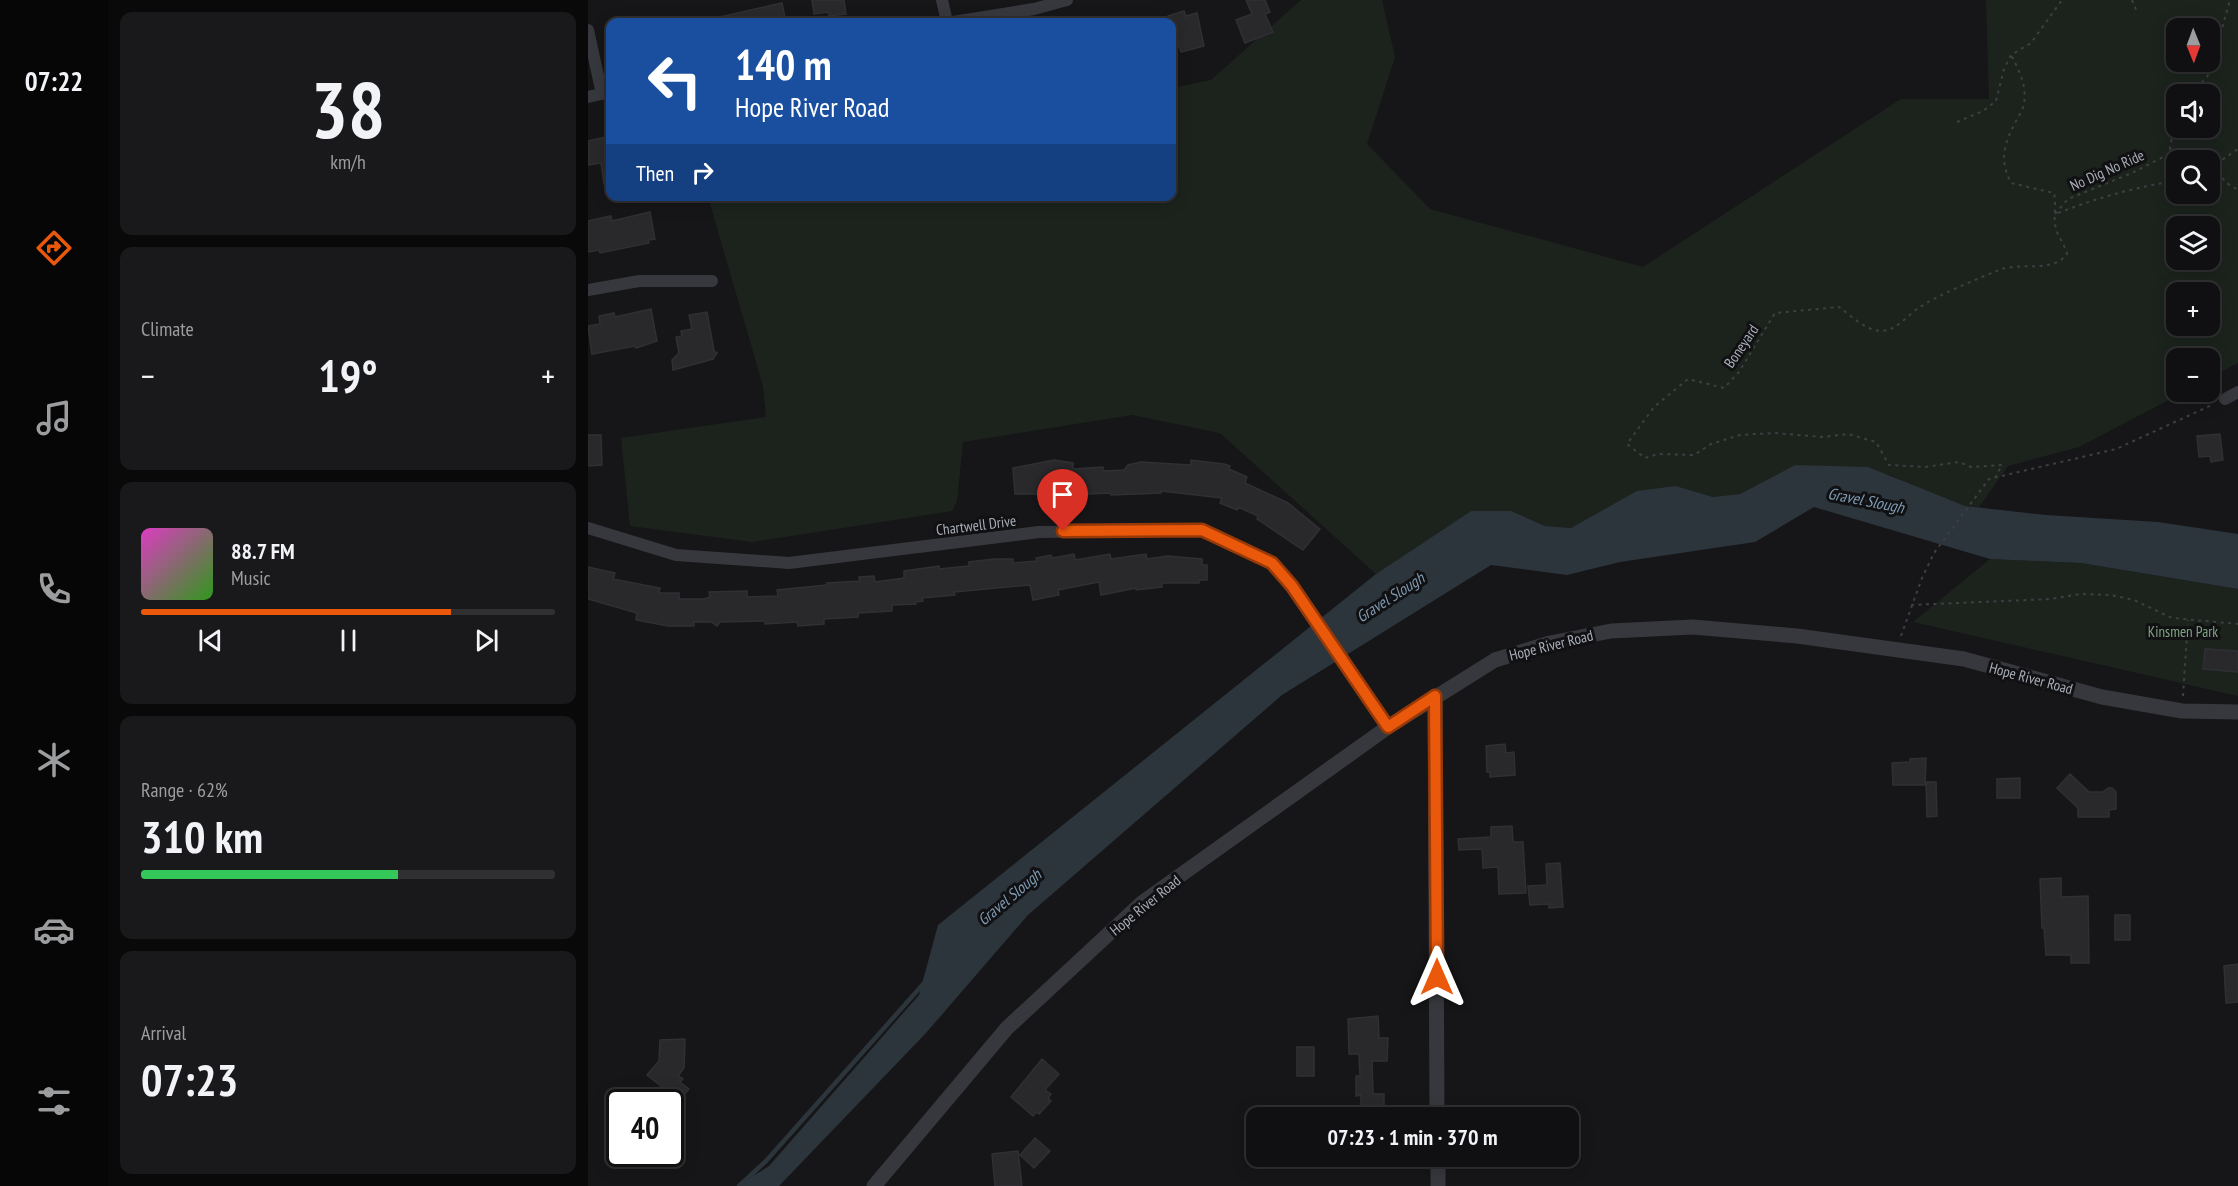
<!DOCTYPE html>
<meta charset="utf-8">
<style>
:root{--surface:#101012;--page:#19191b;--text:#f1f3f6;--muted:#9c9d9f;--line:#303032;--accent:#ea580c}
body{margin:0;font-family:"PT Sans Narrow",sans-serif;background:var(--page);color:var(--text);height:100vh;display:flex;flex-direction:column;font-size:22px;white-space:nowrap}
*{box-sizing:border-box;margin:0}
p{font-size:20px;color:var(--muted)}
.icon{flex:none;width:33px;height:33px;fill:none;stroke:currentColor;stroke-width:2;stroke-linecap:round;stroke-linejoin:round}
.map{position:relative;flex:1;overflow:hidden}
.panel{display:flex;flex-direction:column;gap:12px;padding:12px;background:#09090a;width:480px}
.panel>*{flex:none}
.guide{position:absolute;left:18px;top:18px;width:570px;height:183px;border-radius:12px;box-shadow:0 3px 15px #0003,0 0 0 2px var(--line);background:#1a4fa0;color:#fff;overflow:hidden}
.needle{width:39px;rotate:179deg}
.tools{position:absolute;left:1578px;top:18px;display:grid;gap:12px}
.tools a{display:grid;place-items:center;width:54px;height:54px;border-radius:12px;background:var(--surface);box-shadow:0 3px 15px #0003,0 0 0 2px var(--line);font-size:30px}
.speed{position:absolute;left:18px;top:1089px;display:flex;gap:12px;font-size:30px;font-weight:700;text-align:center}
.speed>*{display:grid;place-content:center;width:78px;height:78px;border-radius:50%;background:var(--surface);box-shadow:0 3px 15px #0003,0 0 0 2px var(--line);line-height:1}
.speed .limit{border:3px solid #111;border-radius:9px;background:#fff;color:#111}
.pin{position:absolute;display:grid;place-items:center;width:51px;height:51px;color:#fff;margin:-62px -26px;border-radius:50% 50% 50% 0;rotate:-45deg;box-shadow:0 0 6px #0007}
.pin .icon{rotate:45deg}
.me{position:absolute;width:66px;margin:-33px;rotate:0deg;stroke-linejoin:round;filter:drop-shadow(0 0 4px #0008)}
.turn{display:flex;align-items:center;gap:21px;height:126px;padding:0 30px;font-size:27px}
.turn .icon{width:78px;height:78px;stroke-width:2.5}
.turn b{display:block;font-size:42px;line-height:51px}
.then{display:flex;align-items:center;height:57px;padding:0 30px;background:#0003;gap:12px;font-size:22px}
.big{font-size:45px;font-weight:600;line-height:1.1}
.panel .widget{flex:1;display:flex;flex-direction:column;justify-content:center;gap:9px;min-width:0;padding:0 21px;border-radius:12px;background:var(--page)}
.panel .dial{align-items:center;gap:0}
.dial b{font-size:78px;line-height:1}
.song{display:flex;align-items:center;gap:18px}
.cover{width:72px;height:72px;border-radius:9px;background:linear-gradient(135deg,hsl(310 70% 55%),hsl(110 70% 35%))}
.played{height:6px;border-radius:3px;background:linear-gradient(90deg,var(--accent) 75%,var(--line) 75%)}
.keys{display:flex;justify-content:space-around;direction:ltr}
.heat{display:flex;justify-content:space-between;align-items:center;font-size:33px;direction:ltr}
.charge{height:9px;border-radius:4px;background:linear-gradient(90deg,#34c759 62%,var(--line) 0)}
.trip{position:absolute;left:658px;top:1107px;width:333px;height:60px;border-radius:12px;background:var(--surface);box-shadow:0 3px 15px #0003,0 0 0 2px var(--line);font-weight:600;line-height:60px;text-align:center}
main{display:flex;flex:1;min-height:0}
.tabs{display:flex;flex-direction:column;width:108px;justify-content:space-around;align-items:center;background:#060607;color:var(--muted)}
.tabs .icon{width:42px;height:42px}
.tabs .selected{color:var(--accent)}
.tabs b{font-size:27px;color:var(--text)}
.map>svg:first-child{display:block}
.green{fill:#1c231d;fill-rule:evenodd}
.water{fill:#2c353c}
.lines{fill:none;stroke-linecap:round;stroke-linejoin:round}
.stream{stroke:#2c353c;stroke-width:4.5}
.building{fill:#29292c;stroke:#303034;stroke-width:1.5}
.path{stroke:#3d3f44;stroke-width:2;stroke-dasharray:3 4.5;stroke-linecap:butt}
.minor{stroke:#37383d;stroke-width:12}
.tertiary{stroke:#37383d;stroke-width:15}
.route-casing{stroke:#983908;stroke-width:15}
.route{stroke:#ea580c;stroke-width:10}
.labels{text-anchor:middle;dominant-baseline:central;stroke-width:6;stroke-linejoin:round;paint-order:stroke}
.street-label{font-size:15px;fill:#a8adb8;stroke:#111113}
.park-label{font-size:15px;fill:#7fa381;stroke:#111113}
.water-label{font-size:16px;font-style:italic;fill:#7f9bb3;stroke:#111113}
</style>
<main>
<nav class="tabs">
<b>07:22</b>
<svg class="icon selected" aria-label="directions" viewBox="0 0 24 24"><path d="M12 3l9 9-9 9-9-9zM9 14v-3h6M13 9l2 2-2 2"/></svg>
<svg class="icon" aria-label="music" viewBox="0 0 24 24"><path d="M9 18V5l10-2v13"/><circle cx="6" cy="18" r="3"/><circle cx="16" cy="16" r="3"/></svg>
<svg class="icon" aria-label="phone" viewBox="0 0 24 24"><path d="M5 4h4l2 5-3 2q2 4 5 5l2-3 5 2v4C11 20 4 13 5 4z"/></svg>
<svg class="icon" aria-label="climate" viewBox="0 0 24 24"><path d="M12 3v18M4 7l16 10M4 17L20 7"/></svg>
<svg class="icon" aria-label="car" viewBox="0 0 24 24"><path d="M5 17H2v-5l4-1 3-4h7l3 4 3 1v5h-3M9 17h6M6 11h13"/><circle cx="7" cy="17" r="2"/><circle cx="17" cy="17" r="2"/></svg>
<svg class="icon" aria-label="filters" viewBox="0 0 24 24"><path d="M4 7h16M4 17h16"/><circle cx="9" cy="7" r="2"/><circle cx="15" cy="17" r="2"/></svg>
</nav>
<section class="panel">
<div class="widget dial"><b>38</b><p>km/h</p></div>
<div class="widget"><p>Climate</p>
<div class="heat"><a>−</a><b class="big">19°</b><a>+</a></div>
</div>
<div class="widget">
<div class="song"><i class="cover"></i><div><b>88.7 FM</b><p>Music</p></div></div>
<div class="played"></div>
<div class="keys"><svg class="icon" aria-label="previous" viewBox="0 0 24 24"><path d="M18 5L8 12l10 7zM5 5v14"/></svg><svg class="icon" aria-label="pause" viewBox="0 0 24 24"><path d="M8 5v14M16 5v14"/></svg><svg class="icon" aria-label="next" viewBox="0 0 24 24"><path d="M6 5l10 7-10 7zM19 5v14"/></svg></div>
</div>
<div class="widget"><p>Range · 62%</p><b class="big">310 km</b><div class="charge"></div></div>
<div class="widget"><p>Arrival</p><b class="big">07:23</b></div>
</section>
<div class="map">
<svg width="1650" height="1186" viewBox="0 0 1650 1186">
<rect width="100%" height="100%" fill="#161618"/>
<path class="green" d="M713,0H794L807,57L779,144L842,209L1055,267L1313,99H1401L1398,0H1650V363L1622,378V358H1588V392H1596L1491,447L1420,466L1391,507L1377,506L1332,490L1302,475L1207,465L1152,494L1125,497L1088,486L1012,514L983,528L957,526L923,511H883L788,574L632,433L544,415L375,442L369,501L364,511L164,542L42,526L33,438L178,417L175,386L120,197L584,196V88L623,80ZM1588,28H1622V62H1588ZM1588,94H1622V128H1588ZM1588,160H1622V194H1588ZM1588,226H1622V260H1588ZM1588,292H1622V326H1588Z
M1402,559L1493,563L1650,589V696L1325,622Z"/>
<path class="water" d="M1207,465L1280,467L1377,506L1458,515L1570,522L1650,534V589L1493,563L1402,559L1226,507L1167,542L1032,562L979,575L903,565L694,695L440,915L338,1033L191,1186H149L181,1166L331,995L350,925L788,574L883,511H923L957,526L983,528L1049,491L1088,486L1125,497L1152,494Z"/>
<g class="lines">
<path class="stream" d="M151,1186L178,1161L337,982"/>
</g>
<path class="building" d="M224,0H256L258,14L241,16L240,12L226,14Z
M658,0H677L682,12L677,14L685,32L657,43L648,20L664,14Z
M194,3L198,22H128L127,18Z
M596,11L598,16L609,13L616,46L593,52L580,16Z
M22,136V184H16L13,163L0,165V141Z
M62,212L67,239L60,240L61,243L12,253L11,250L0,252V221L23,216L24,221Z
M63,309L69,341L48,348L47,346L4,354L0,326L12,324L11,316L26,313L27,317Z
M119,312L126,351L129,353L125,359L85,370L84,360L91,353L88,337L94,336L93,331L104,329L101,315Z
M1632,434L1635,460L1623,462L1622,456L1611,457L1609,436Z
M0,435H13L14,465L0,466Z
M466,460L485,463V469L515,467V471L536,470L540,465L553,462L603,465V460L636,464L642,466L641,469L659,477L657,483L700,503L732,529L715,550L669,519L670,516L650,507L649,510L632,503L634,498L573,491V493L523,495L522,493L459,496V494H427L425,468Z
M486,554L487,560L522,554L523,559L558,554L559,559L580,556L614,559V565H619V580H611V583H574V587L548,590V588L513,595L511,582L470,590L471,595L445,600L442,585L398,589L366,592L367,595L334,598L335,601L327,602L328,604L304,605V611L270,613V617L236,619V624L210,626L209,622L177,624V621L132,622L129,626L123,622H106V626H80L48,620L49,613L0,599V567L27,573L25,579L72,588L71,593H91V599H116L122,597L121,592L159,591V597L190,596L189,590L239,585V583L272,581L271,577L286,576L287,582L316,578V571L351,566V569L381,566V562L406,559H425V563L449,561L448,558L463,555L464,558Z
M1617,649L1650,651V672L1615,669Z
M917,744L918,753L926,752L927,775L902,777V772H899L898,746Z
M1338,758L1337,785H1305L1304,763L1322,762V759Z
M1482,774L1501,792H1515L1520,788H1524L1528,792V809L1521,810V817H1490V808L1469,788Z
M1432,778V798H1409V779Z
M1338,782H1348L1349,816L1339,817Z
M924,826L925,842H935L938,893L911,894L910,867L895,868L894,849L871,850L870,839L903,837V827Z
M972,863L975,907L961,908V904L942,905L940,886L959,885L958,864Z
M1473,878V897L1500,896L1501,963H1483V955H1458L1456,928H1454L1452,879Z
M1527,915H1542V940H1527Z
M1650,964V1002L1638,1003L1636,966Z
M790,1016L791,1038H800L799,1061H784L785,1094H796V1118H773V1095L768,1096V1076H772L771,1054H761L760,1019Z
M97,1039L96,1068L90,1076L95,1079L92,1082L101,1089L89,1102H61L74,1087L59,1075L71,1061L72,1040Z
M709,1047H726V1076H709Z
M454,1059L471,1074L457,1090L463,1094L460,1098L463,1101L451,1114L448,1112L445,1116L423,1097Z
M447,1138L462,1151L446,1168L432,1155Z
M430,1151L434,1186H407L404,1154Z"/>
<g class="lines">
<path class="path" d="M1544,0L1549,12
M1604,94L1621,74L1642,0
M1369,122L1395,111L1408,101L1416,69L1423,55L1443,43L1474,0
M1627,165L1637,182L1650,190
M1622,168L1650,149
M1470,213C1509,198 1547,187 1588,181
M1467,214L1480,199L1544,173L1581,154L1588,115
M1407,478L1414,465L1383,467L1371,462L1337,467L1301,465L1288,442L1260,434L1235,437L1187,433L1152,435L1123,444L1106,455L1070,454L1057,458L1039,444L1066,407L1100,379L1136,388L1151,372L1187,313L1251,307C1264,316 1281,335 1299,330C1310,328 1322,313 1332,307C1354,293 1387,280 1411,270C1434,261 1464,274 1479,254C1477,245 1472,240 1469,232C1464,220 1469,206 1466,193L1423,183C1411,159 1416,144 1428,121C1431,116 1435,109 1436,104C1439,85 1431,70 1423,55
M1323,605L1463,599L1492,594L1523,595L1546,600L1584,618L1650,624
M1313,636L1334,578L1346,553L1401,479L1528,449L1626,404
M1595,696L1600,620"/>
<path class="minor" d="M354,0L359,22
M365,22L446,9L479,0
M0,30L14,94
M0,97L22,92
M0,290L51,281H124
M1637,399L1650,392
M0,528L88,555L201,563L451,532L613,530L684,563L704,586L800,727"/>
<path class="tertiary" d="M847,696L849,1118
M850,1156V1186
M286,1186L419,1028L555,902L800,727L907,660L962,643L1023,631L1105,627L1209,636L1376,659L1514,697L1594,711L1650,712"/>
</g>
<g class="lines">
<g class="route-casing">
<path id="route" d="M475,531L614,530L684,563L704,586L800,727L847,696L849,977"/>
</g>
<use href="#route" class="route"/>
</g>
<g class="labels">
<g class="street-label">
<text transform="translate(1519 170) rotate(-24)">No Dig No Ride</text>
<text transform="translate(1153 346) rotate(-56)">Boneyard</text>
<text transform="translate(388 525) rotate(-7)">Chartwell Drive</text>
<text transform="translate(963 645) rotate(-14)">Hope River Road</text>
<text transform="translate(1443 678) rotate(15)">Hope River Road</text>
<text transform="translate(557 905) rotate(-39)">Hope River Road</text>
</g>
<g class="park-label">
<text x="1595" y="631">Kinsmen Park</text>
</g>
<g class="water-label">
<text transform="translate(1278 500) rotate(11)">Gravel Slough</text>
<text transform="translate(802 597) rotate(-33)">Gravel Slough</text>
<text transform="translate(421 897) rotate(-40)">Gravel Slough</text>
</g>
</g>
</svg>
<div class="tools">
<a><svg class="needle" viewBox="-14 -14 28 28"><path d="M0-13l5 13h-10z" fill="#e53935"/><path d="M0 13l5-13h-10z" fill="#9c9d9f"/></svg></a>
<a><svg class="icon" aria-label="sound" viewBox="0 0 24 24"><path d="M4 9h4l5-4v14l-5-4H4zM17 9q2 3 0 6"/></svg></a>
<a><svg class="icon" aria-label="search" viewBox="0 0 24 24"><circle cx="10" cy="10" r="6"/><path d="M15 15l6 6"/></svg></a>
<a><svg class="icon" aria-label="layers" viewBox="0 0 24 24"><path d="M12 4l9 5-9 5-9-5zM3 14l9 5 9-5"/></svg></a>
<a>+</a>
<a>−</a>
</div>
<div class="speed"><div class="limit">40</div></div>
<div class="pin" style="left:475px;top:531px;background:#d93025"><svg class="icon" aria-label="arrive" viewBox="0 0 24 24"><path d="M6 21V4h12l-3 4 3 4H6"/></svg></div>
<svg class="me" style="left:849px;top:977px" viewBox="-20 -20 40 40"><path d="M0-17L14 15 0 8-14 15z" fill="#ea580c" stroke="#fff" stroke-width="4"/></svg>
<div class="trip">07:23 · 1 min · 370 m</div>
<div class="guide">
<div class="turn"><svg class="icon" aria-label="left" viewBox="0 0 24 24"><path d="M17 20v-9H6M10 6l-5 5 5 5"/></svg><div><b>140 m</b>Hope River Road</div></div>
<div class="then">Then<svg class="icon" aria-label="right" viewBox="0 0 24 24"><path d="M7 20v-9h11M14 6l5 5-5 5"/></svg></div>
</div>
</div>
</main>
